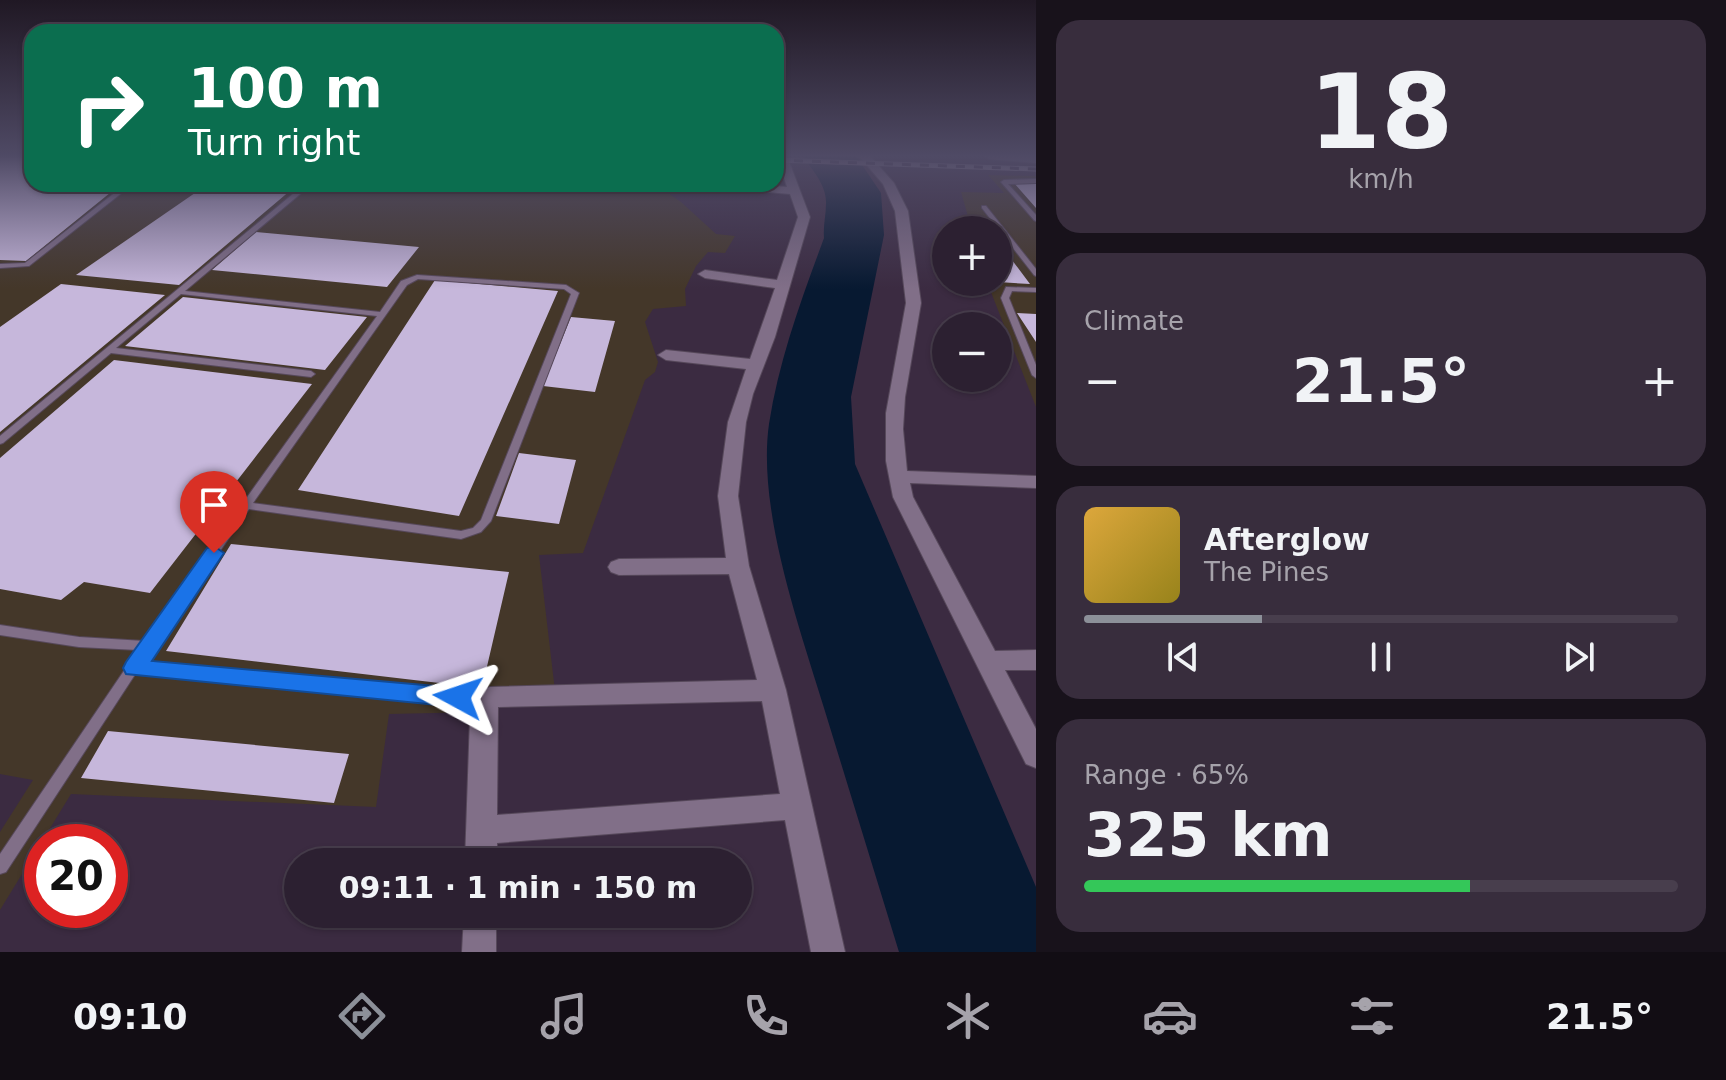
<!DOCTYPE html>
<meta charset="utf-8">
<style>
:root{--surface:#2c2031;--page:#382d3d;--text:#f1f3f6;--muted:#a6a3ab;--line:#483e4d;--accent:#8c9099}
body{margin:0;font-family:"DejaVu Sans",sans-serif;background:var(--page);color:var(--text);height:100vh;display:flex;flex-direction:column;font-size:30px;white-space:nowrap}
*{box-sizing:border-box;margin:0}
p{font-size:26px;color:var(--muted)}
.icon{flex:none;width:44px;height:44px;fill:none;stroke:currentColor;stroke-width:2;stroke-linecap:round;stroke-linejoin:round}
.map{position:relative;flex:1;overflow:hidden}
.drawer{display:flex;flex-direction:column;gap:20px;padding:20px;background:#18121b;width:690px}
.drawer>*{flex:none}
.top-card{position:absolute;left:24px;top:24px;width:760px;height:168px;border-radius:24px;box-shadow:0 2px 6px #0004,0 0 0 2px var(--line);background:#0b6e4f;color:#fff;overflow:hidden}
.fabs{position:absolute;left:932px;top:216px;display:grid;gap:16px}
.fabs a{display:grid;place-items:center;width:80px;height:80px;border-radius:50%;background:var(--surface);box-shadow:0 2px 6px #0004,0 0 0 2px var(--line);font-size:40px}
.speed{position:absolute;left:24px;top:824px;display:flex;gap:16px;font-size:40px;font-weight:700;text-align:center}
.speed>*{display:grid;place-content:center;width:104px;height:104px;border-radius:50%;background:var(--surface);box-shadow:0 2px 6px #0004,0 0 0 2px var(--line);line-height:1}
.speed .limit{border:12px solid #d22;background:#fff;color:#111}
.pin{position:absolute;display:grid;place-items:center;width:68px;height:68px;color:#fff;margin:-82px -34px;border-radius:50% 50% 50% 0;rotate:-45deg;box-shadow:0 0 8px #0007}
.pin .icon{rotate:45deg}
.me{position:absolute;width:88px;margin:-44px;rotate:275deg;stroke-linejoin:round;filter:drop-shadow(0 0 6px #0008)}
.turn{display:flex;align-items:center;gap:28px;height:168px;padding:0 32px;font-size:36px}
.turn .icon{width:104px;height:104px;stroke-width:2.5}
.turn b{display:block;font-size:56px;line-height:68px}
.big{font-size:60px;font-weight:700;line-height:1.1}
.drawer .widget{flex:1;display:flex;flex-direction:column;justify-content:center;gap:12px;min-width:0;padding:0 28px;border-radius:24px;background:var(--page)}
.drawer .dial{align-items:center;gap:0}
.dial b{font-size:104px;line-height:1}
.song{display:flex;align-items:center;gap:24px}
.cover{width:96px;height:96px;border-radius:12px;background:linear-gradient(135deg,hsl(40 70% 55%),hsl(50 70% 35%))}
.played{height:8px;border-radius:4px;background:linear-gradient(90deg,var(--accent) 30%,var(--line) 30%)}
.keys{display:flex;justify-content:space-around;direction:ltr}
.heat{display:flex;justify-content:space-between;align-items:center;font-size:44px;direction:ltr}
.charge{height:12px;border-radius:6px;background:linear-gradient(90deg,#34c759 65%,var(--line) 0)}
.trip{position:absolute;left:284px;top:848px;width:468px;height:80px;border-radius:40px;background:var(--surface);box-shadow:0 2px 6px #0004,0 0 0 2px var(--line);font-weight:700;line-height:80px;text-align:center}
.menu{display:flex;height:128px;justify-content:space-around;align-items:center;background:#120d14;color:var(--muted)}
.menu .icon{width:56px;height:56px}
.menu .active{color:var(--accent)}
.menu b{font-size:36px;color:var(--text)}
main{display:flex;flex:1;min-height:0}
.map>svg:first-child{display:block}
.industrial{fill:#443729}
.water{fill:#071931}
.building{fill:#c6b7db}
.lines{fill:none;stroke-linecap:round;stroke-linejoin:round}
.lane-casing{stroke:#56485a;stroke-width:2}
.street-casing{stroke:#56485a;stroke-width:2}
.lane{fill:#816f88;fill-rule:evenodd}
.street{fill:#816f88;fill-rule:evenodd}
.rail-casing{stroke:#a699ab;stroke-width:5}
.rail{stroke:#3b2b41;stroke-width:3;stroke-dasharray:9;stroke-linecap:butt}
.route{fill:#1a73e8;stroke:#114b97;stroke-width:2}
</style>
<main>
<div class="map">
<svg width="1036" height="952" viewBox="0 0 1036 952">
<rect width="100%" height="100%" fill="#3b2b41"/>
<path class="industrial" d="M0,156L32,184H655L681,202L716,234L735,236L725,253L708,252L696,266L685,289L686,306L653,309L645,322L658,362L655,372L645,380L583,553L539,555L555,691L477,696L478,712L389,714L376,807L71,794L0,910V832L33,780L0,774Z
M988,175L1036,176V407L987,282H998V230H972L961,192L1004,193Z"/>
<path class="water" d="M803,156H856L881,193L884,235L851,397L855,464L1036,887V952H899C874,871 849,789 824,708C799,626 757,509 769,424C779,359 802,298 824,238C823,225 826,216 826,204C827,185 812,170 803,156Z"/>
<path class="building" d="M0,156H32V184H121L26,261L0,260Z
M1014,183L1036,184V208Z
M208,184H298L179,285L76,275Z
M256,232L419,247L387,287L212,270Z
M998,252H1006L1030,284L998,282V259L1001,260Z
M435,280L558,291L459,516L298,490Z
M61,284L165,295L0,432V327Z
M183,297L367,317L325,370L125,346Z
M1017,313L1036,314V342Z
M571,317L615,321L595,392L543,386Z
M114,360L312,384L150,593L84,582L61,600L0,589V458Z
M519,453L576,460L559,524L496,516Z
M231,544L509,572L482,688L166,651Z
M108,731L349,754L334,803L81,778Z"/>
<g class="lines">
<g class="lane-casing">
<path id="lane" d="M1036,179V183L1008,184L1036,215V221L1034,220L1001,182L1004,180Z
M126,184H133L29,266L0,268V264L25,263Z
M305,184H312L185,291L380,312L401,281L417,275L566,285L579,293L491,521L481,532L461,539L249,509L142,664L458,692L463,693L465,697L463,701L458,702L136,673L6,872L0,874V854L138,650L79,647L0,635V625L79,637L144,641L377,316L181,294L116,348L311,371L315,374L311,377L111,353L3,443L0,444V436ZM418,279L564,289L571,294L481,520L473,528L461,531L253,503L407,285Z
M982,206H986L1036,269V276L1034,275L982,208Z
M1006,287L1036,288V292L1012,291L1009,298L1036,365V378L1032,375L1001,298Z"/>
</g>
<g class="street-casing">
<path id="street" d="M777,156H787L810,217L775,337L753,394L746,422L738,496L749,566L786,690L845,952H811L785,820L497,843V862H465L470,717L472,705L481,690L490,687L757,680L729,574L619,575L611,572L608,567L611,562L619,559L726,558L718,496L728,422L746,369L666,360L658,355L666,350L750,359L775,288L705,278L698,274L705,270L777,280L798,217L790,194L724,188L670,189L664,186L753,184L787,187ZM762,701L780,794L497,815L498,707Z
M859,156H870L894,183L908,211L921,303L905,397L903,429L907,471L1036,476V488L910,483L913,497L995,651L1036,650V670H1005L1036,729V768L1026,764L893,497L886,461V413L906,303L895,211L883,184Z
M984,156L1036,157V163L989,159Z
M464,914H496V952H462Z"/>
</g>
<use href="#lane" class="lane"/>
<use href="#street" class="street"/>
<g class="rail-casing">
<path id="rail" d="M776,160L1036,169"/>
</g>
<use href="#rail" class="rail"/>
</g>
<linearGradient id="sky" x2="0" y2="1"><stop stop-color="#201824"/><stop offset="0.54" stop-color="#4f4a65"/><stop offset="1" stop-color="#4f4a65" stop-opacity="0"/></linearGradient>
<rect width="1036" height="289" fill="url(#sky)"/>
<path class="route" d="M214,546L224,553L152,661L458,688L466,691L470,697L466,704L458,707L126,674L123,668L126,662L207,548Z"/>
</svg>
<div class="fabs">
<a>+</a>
<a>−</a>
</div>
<div class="speed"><div class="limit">20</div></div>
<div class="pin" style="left:214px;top:553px;background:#d93025"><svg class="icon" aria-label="arrive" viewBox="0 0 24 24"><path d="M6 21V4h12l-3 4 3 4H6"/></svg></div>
<svg class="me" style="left:458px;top:697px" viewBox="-20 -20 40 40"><path d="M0-17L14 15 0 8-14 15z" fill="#1a73e8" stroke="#fff" stroke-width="4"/></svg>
<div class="trip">09:11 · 1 min · 150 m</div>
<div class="top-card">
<div class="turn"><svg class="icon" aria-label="right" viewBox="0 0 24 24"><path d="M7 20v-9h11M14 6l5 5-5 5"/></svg><div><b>100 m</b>Turn right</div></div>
</div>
</div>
<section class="drawer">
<div class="widget dial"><b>18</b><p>km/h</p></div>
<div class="widget"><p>Climate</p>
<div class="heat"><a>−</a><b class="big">21.5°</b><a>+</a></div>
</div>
<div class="widget">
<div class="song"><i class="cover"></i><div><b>Afterglow</b><p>The Pines</p></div></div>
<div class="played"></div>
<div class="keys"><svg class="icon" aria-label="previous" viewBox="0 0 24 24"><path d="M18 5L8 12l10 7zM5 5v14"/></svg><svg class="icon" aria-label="pause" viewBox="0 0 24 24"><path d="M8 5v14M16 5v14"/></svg><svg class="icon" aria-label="next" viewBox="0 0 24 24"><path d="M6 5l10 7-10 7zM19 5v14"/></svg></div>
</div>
<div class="widget"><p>Range · 65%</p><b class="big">325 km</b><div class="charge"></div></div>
</section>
</main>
<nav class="menu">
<b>09:10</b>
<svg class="icon active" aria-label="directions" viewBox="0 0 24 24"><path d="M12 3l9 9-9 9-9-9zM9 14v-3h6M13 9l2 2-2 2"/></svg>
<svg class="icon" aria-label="music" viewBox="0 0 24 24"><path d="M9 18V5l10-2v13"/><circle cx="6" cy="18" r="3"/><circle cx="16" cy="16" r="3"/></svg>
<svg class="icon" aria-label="phone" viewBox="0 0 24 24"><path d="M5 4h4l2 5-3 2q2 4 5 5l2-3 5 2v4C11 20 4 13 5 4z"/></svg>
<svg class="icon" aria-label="climate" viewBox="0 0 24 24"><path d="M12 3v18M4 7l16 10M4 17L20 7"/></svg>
<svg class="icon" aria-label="car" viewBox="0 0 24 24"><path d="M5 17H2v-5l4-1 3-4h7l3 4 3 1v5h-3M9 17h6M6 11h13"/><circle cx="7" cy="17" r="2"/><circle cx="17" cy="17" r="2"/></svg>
<svg class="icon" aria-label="filters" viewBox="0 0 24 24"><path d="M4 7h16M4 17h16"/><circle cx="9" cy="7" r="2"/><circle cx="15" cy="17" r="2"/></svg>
<b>21.5°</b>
</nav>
